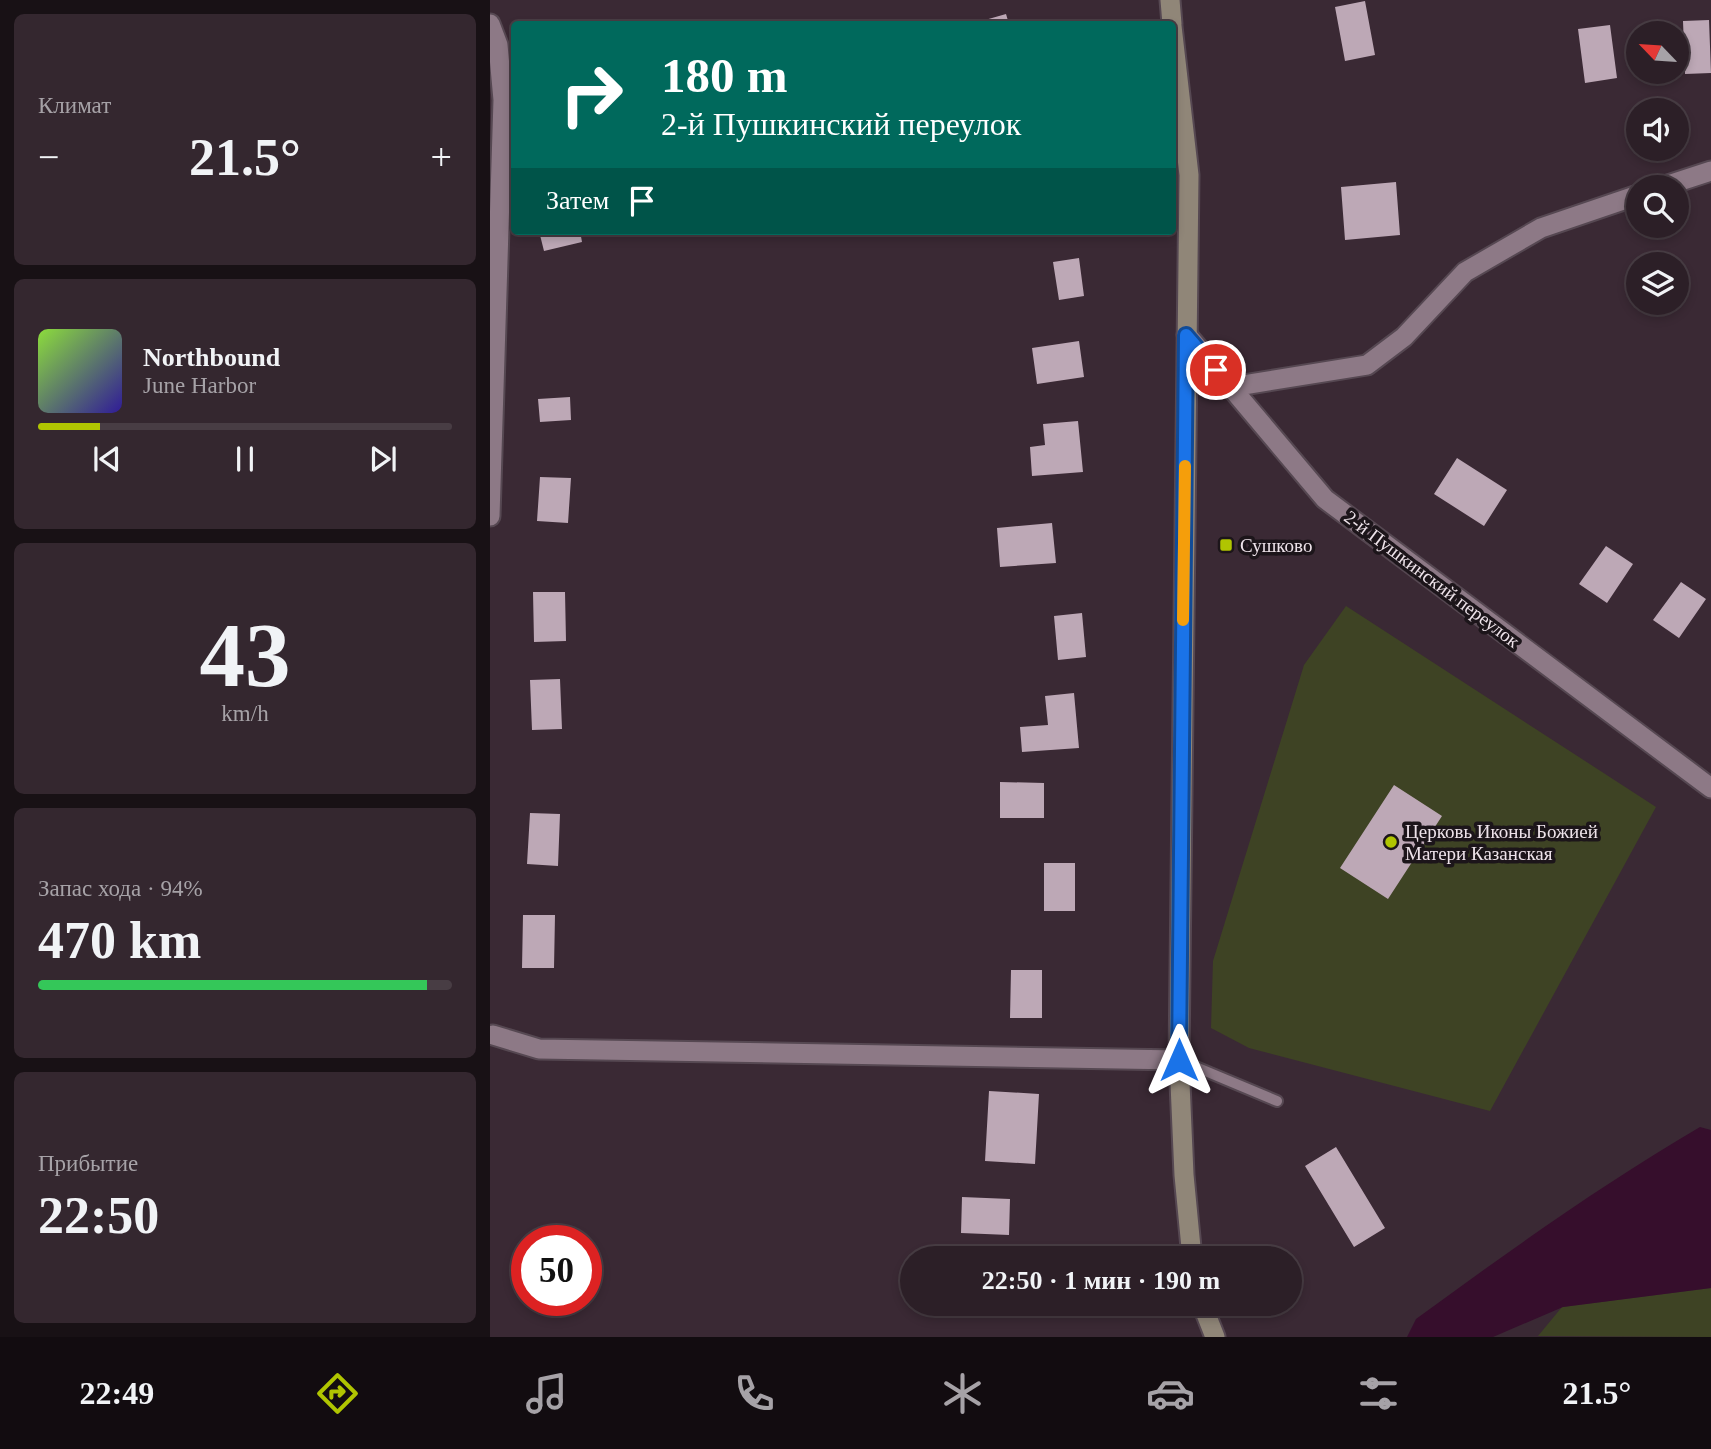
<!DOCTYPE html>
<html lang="ru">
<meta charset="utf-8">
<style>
:root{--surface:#2c1f27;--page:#34272f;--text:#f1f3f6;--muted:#a6a2a7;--line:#483d44;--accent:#b0c501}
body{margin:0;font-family:Georgia,serif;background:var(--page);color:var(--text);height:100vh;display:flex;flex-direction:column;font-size:26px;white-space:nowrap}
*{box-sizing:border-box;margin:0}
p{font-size:23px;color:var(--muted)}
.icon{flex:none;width:38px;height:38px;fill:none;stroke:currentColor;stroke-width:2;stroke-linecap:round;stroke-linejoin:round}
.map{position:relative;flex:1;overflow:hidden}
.sheet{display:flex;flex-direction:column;gap:14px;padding:14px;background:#181115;width:490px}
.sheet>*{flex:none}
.banner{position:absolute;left:21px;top:21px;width:665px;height:214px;border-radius:7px;box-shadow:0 4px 10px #0003,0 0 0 2px var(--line);background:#00695c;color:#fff;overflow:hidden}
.needle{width:46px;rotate:295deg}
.fabs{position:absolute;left:1136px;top:21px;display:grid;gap:14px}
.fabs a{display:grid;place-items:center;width:63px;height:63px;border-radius:50%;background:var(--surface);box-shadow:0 4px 10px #0003,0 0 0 2px var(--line);font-size:35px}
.speed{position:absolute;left:21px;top:1225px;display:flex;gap:14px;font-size:35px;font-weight:700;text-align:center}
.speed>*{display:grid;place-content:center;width:91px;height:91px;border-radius:50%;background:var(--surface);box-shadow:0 4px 10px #0003,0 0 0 2px var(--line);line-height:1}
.speed .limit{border:10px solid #d22;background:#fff;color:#111}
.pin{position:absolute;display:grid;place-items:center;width:60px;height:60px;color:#fff;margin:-30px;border:4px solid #fff;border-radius:50%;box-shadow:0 2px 7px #0007}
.me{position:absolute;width:77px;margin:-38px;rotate:0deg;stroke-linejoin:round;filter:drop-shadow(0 0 5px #0008)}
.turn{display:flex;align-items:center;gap:24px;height:147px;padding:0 35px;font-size:32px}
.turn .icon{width:91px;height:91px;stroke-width:2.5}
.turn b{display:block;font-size:49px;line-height:60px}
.then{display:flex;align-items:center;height:66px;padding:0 35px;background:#0003;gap:14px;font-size:26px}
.big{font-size:52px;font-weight:700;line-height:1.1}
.sheet .card{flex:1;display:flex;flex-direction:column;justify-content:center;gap:10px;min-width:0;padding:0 24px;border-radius:10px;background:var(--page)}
.sheet .dial{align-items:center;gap:0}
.dial b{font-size:91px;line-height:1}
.song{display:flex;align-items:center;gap:21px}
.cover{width:84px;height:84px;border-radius:10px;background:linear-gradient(135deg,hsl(90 70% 55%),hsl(250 70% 35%))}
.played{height:7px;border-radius:4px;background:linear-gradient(90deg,var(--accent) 15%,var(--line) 15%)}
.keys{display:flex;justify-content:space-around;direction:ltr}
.heat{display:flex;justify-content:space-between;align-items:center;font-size:38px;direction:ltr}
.charge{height:10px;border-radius:5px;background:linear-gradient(90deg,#34c759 94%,var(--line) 0)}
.trip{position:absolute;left:410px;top:1246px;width:402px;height:70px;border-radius:35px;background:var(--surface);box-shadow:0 4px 10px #0003,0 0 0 2px var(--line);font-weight:700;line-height:70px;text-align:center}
.dock{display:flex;height:112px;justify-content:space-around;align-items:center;background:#120c10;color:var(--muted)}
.dock .icon{width:49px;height:49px}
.dock .on{color:var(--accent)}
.dock b{font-size:32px;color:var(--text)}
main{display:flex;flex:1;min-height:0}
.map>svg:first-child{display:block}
.green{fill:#3e4324}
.water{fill:#360e2c}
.building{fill:#bda8b6}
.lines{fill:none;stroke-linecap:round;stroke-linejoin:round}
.service-casing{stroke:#564852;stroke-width:14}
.minor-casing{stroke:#564852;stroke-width:23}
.secondary-casing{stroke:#564852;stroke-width:23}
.service{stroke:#8d7986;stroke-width:10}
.minor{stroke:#8d7986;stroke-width:19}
.secondary{stroke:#908678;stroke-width:19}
.route-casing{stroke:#114b97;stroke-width:18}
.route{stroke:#1a73e8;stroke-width:12}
.slow{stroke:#f59e0b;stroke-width:12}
.poi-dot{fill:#b0c501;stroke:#1c151a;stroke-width:2.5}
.labels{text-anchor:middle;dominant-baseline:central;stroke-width:7;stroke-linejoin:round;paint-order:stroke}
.poi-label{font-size:19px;fill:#eee3ea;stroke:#1c151a;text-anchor:start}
.street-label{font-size:19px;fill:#eee3ea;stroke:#1c151a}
</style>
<main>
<section class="sheet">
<div class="card"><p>Климат</p>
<div class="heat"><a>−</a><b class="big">21.5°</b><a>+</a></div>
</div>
<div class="card">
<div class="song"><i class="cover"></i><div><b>Northbound</b><p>June Harbor</p></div></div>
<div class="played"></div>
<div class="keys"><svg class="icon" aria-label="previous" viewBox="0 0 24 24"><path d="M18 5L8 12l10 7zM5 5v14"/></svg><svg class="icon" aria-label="pause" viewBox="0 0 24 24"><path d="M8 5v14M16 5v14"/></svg><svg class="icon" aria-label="next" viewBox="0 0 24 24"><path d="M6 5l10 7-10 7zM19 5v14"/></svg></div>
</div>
<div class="card dial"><b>43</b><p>km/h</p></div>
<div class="card"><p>Запас хода · 94%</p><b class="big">470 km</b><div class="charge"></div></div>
<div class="card"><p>Прибытие</p><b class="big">22:50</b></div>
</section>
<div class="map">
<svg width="1221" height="1337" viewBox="0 0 1221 1337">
<rect width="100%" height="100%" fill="#3a2934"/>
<path class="green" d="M856,606L1166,807L1000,1111L759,1048L721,1028L723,961L814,665Z
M1221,1288V1337L1048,1336L1072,1307Z"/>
<path class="water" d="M1210,1127L1221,1130V1288L1073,1307L1003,1337H917L926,1319C1019,1251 1111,1185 1210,1127Z"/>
<path class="building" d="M875,1L885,55L855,61L845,7Z
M516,14L519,24H481Z
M1219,20L1221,73L1195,74L1193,21Z
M1120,25L1127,78L1095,83L1088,29Z
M906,182L910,235L855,240L851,187Z
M49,231H90L92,242L54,251Z
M589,258L594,296L569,300L563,262Z
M589,341L594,377L547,384L542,348Z
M80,397L81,420L50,422L48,399Z
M588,421L593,472L542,476L540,447L555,445L553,424Z
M967,458L1017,490L994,526L944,494Z
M50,477L81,478L78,523L47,521Z
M562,523L566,563L510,567L507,528Z
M1116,546L1143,564L1117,603L1089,584Z
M1191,582L1216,599L1189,638L1163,620Z
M43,592H75L76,641L44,642Z
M592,613L596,657L568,660L564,616Z
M70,679L72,729L42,730L40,680Z
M584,693L589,748L532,752L530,727L558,725L555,696Z
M510,782L554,783V818H510Z
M904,785L952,816L898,899L850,868Z
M40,813L70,814L68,866L37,864Z
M554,863H585V911H554Z
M33,915H65L64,968H32Z
M521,970H552V1018H520Z
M499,1091L549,1094L545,1164L495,1161Z
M846,1147L895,1228L864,1247L815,1166Z
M472,1197L520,1199L519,1235L471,1233Z"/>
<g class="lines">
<g class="service-casing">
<path id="service" d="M689,1060L787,1101"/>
</g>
<g class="minor-casing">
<path id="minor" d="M0,24L8,45L13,100L0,516
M1172,187L1221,171
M697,335L835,499L1221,788
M741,387L877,365L914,337L975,272L1051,228L1148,195
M3,1035L49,1049L689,1060"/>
</g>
<g class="secondary-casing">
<path id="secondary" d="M680,0L682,24
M682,26L699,175L689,1060L694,1175L702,1258
M712,1304L725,1337"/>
</g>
<use href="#service" class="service"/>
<use href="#minor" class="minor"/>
<use href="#secondary" class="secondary"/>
</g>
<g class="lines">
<g class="route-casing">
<path id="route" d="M689,1060L696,335L726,370"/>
</g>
<use href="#route" class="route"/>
<path class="slow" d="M693,620L695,466"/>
</g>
<g class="poi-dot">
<rect x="729" y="538" width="14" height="14" rx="3.5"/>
<circle cx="901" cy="842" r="7"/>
</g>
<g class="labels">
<g class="poi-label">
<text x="750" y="545">Сушково</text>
<text x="915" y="831">Церковь Иконы Божией<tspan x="915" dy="22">Матери Казанская</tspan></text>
</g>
<g class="street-label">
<text transform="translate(942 579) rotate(37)">2-й Пушкинский переулок</text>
</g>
</g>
</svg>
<div class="fabs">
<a><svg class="needle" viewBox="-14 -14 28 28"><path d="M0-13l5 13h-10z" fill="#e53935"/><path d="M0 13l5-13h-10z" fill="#a6a2a7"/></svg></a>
<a><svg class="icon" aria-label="sound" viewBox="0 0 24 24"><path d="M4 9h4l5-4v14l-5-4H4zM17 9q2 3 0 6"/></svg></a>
<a><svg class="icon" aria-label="search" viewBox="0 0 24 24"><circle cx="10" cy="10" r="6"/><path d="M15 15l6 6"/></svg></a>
<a><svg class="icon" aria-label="layers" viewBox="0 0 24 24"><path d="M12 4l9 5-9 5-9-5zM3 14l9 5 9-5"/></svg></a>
</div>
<div class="speed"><div class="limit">50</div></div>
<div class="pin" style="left:726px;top:370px;background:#d93025"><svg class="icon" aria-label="arrive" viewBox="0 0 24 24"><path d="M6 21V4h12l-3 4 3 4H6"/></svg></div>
<svg class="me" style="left:689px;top:1060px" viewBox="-20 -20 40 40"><path d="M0-17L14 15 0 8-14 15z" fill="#1a73e8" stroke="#fff" stroke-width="4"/></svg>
<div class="trip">22:50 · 1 мин · 190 m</div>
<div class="banner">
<div class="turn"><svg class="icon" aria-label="right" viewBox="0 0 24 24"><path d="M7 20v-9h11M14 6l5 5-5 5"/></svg><div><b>180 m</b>2-й Пушкинский переулок</div></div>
<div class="then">Затем<svg class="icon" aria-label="arrive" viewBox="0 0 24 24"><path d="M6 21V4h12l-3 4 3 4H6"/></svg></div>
</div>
</div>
</main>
<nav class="dock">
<b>22:49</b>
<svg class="icon on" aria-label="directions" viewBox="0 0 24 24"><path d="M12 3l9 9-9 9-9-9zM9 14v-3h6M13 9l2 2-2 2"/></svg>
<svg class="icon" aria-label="music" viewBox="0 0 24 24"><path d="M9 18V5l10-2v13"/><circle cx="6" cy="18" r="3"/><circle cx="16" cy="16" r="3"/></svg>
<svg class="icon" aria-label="phone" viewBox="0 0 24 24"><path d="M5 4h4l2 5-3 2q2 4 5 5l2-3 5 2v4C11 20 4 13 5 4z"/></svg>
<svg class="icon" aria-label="climate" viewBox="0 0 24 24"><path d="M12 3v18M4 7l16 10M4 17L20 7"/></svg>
<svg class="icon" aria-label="car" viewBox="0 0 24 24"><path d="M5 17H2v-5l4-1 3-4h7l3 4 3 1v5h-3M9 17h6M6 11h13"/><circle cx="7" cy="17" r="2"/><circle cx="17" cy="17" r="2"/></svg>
<svg class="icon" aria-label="filters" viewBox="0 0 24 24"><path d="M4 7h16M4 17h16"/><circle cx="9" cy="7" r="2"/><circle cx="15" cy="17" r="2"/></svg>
<b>21.5°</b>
</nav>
